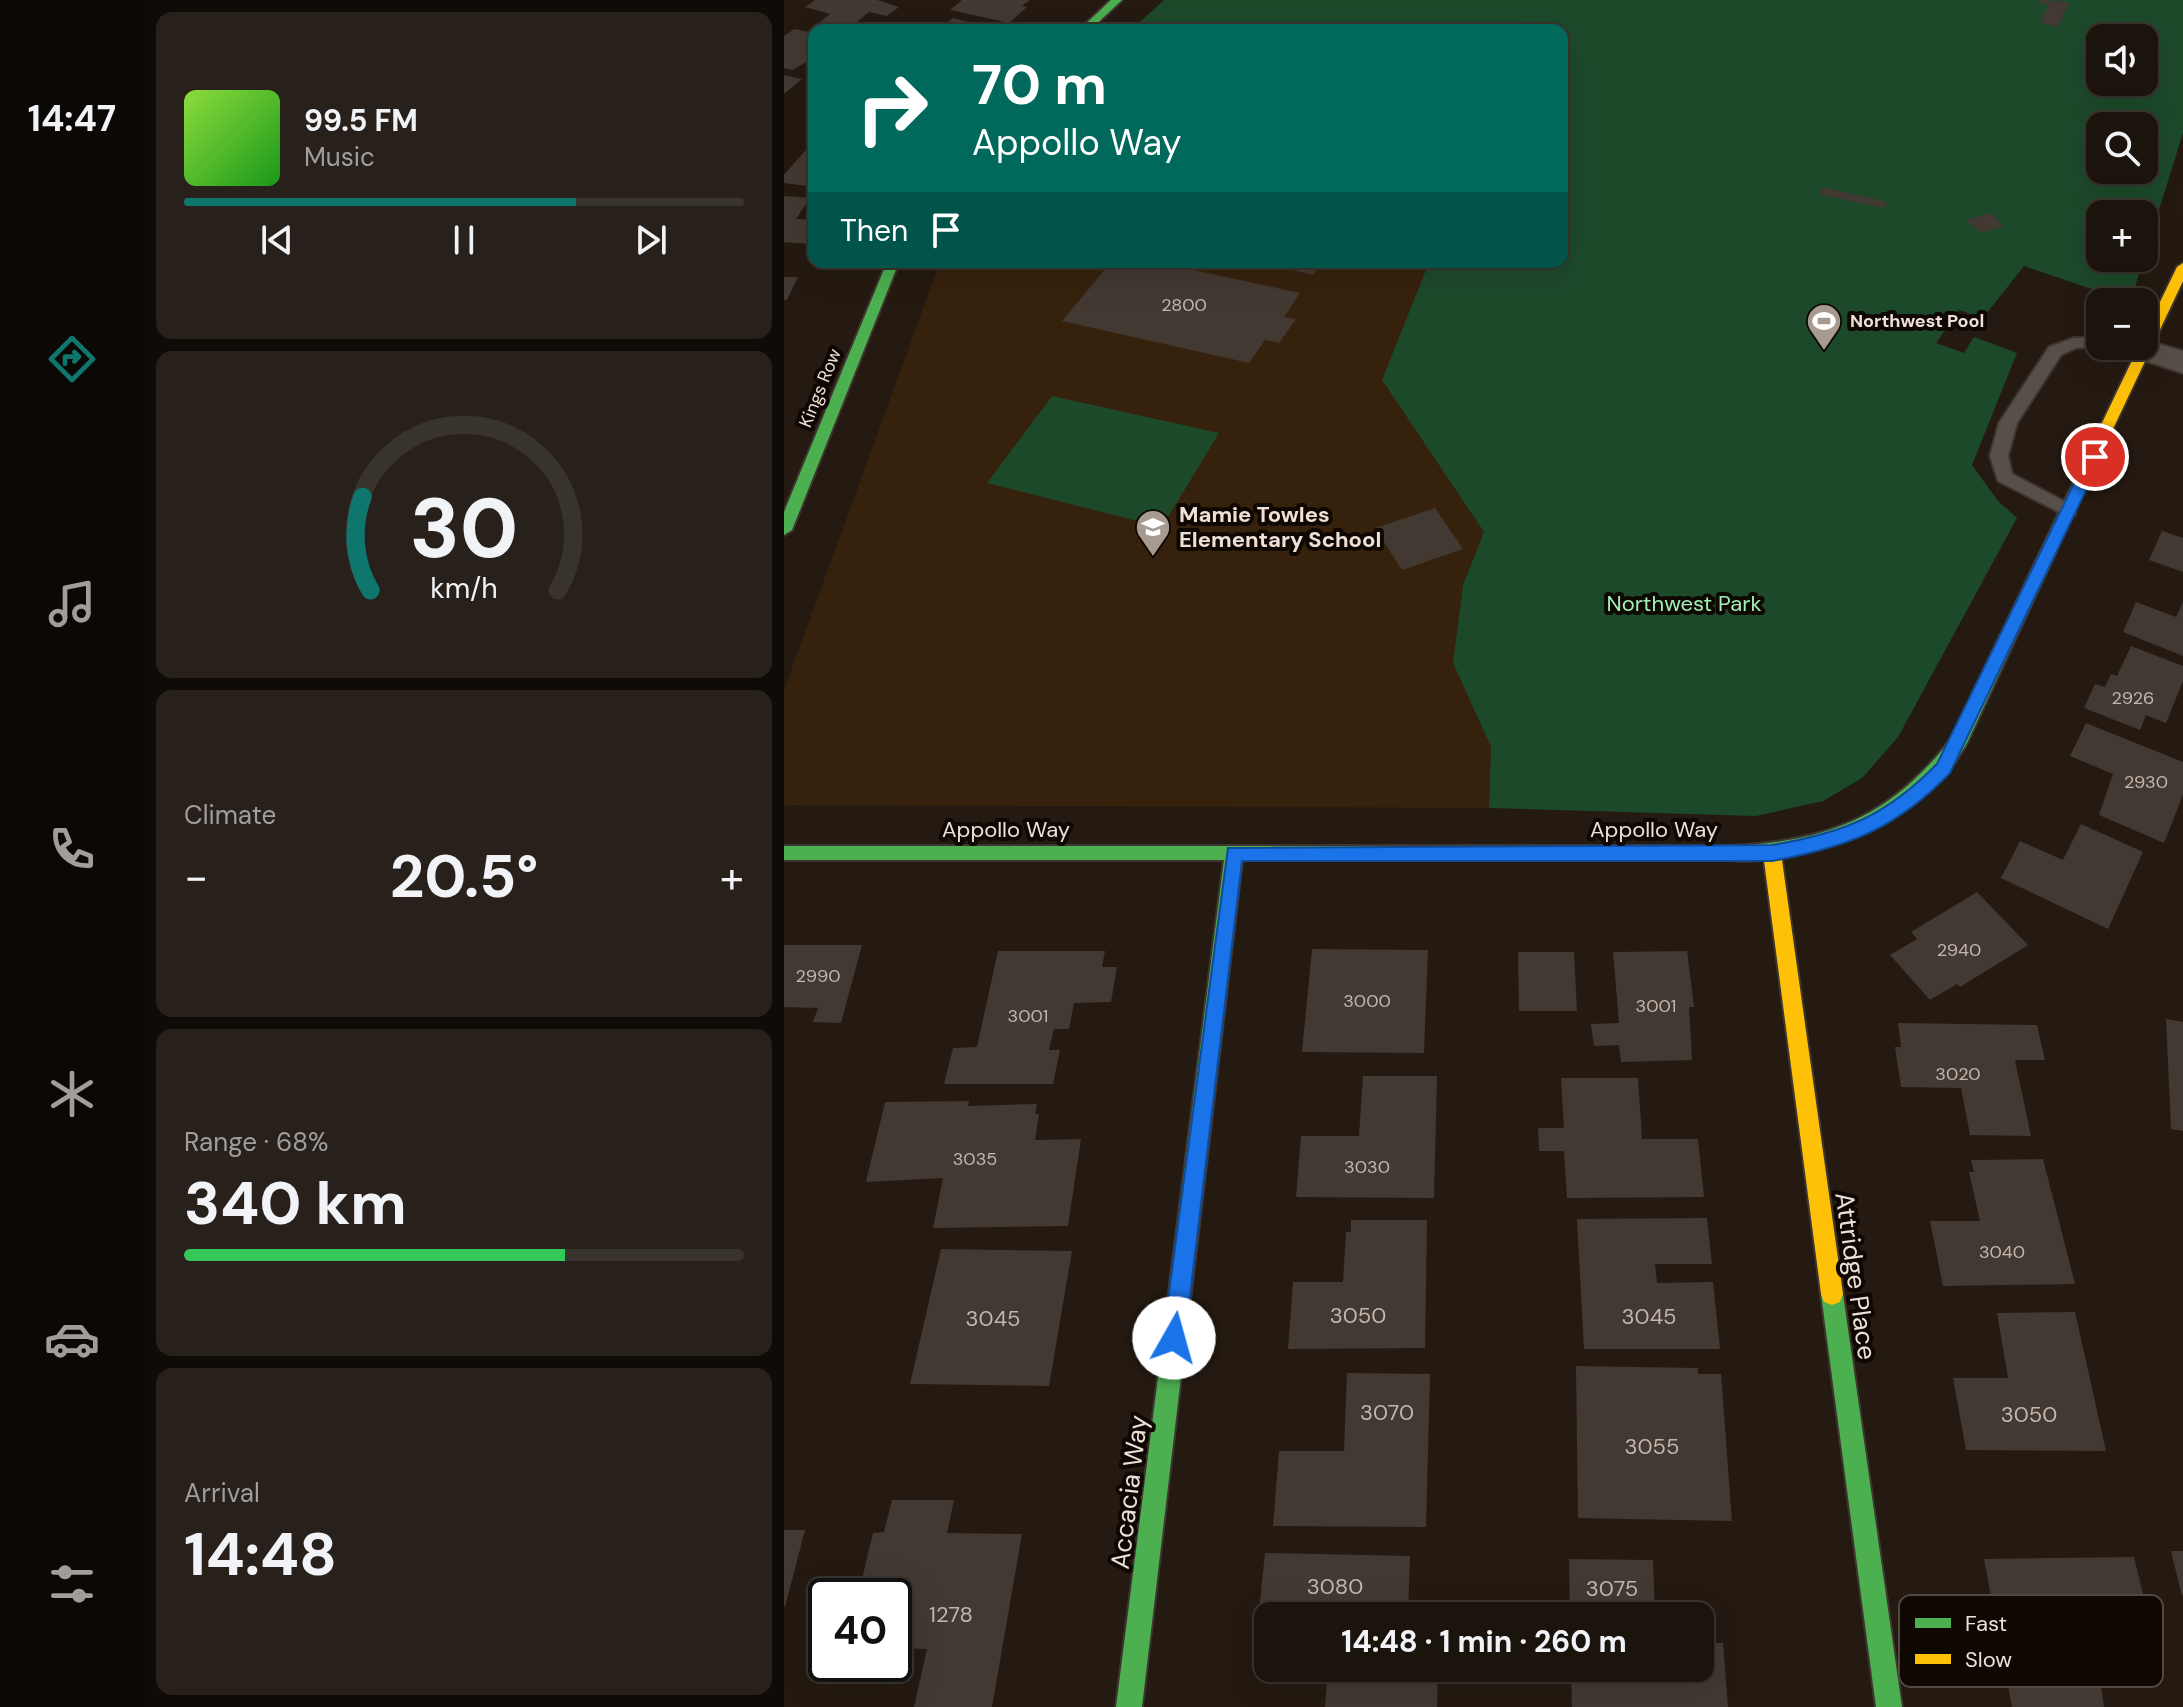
<!DOCTYPE html>
<meta charset="utf-8">
<style>
:root{--surface:#1b140d;--page:#28211b;--text:#f1f3f6;--muted:#a09e9d;--line:#39332e;--accent:#0f766e}
body{margin:0;font-family:"DM Sans",sans-serif;background:var(--page);color:var(--text);height:100vh;display:flex;flex-direction:column;font-size:30px;white-space:nowrap}
*{box-sizing:border-box;margin:0}
p{font-size:26px;color:var(--muted)}
.icon{flex:none;width:44px;height:44px;fill:none;stroke:currentColor;stroke-width:2;stroke-linecap:round;stroke-linejoin:round}
.map{position:relative;flex:1;overflow:hidden}
.sheet{display:flex;flex-direction:column;gap:12px;padding:12px;background:#0f0b07;width:640px}
.sheet>*{flex:none}
.top-card{position:absolute;left:24px;top:24px;width:760px;height:244px;border-radius:16px;box-shadow:0 8px 32px #0002,0 0 0 2px var(--line);background:#00695c;color:#fff;overflow:hidden}
.fabs{position:absolute;left:1302px;top:24px;display:grid;gap:16px}
.fabs a{display:grid;place-items:center;width:72px;height:72px;border-radius:16px;background:var(--surface);box-shadow:0 8px 32px #0002,0 0 0 2px var(--line);font-size:40px}
.speed{position:absolute;left:24px;top:1578px;display:flex;gap:16px;font-size:40px;font-weight:700;text-align:center}
.speed>*{display:grid;place-content:center;width:104px;height:104px;border-radius:50%;background:var(--surface);box-shadow:0 8px 32px #0002,0 0 0 2px var(--line);line-height:1}
.speed .limit{border:4px solid #111;border-radius:12px;background:#fff;color:#111}
.pin{position:absolute;display:grid;place-items:center;width:68px;height:68px;color:#fff;margin:-34px;border:4px solid #fff;border-radius:50%;box-shadow:0 2px 8px #0007}
.me{position:absolute;width:88px;margin:-44px;rotate:7deg;stroke-linejoin:round;filter:drop-shadow(0 0 6px #0008)}
.turn{display:flex;align-items:center;gap:28px;height:168px;padding:0 32px;font-size:36px}
.turn .icon{width:104px;height:104px;stroke-width:2.5}
.turn b{display:block;font-size:56px;line-height:68px}
.then{display:flex;align-items:center;height:76px;padding:0 32px;background:#0003;gap:16px;font-size:30px}
.big{font-size:60px;font-weight:700;line-height:1.1}
.sheet .tile{flex:1;display:flex;flex-direction:column;justify-content:center;gap:12px;min-width:0;padding:0 28px;border-radius:16px;background:var(--page)}
.sheet .dial{align-items:center;gap:0}
.dial svg{height:208px;overflow:visible;fill:none;stroke:var(--line);stroke-width:7;stroke-linecap:round;text-anchor:middle}
.dial text{fill:var(--text);stroke:none}
.song{display:flex;align-items:center;gap:24px}
.cover{width:96px;height:96px;border-radius:12px;background:linear-gradient(135deg,hsl(90 70% 55%),hsl(120 70% 35%))}
.played{height:8px;border-radius:4px;background:linear-gradient(90deg,var(--accent) 70%,var(--line) 70%)}
.keys{display:flex;justify-content:space-around;direction:ltr}
.heat{display:flex;justify-content:space-between;align-items:center;font-size:44px;direction:ltr}
.charge{height:12px;border-radius:6px;background:linear-gradient(90deg,#34c759 68%,var(--line) 0)}
.trip{position:absolute;left:470px;top:1602px;width:460px;height:80px;border-radius:16px;background:var(--surface);box-shadow:0 8px 32px #0002,0 0 0 2px var(--line);font-weight:700;line-height:80px;text-align:center}
main{display:flex;flex:1;min-height:0}
.dock{display:flex;flex-direction:column;width:144px;justify-content:space-around;align-items:center;background:#0b0805;color:var(--muted)}
.dock .icon{width:56px;height:56px}
.dock .selected{color:var(--accent)}
.dock b{font-size:36px;color:var(--text)}
.map>svg:first-child{display:block}
.built{fill:#36210c}
.green{fill:#1d492b;fill-rule:evenodd}
.building{fill:#423932}
.lines{fill:none;stroke-linecap:round;stroke-linejoin:round}
.lane-casing{stroke:#3e3530;stroke-width:4}
.street-casing{stroke:#3e3530;stroke-width:4}
.fast-casing{stroke:#3e3530;stroke-width:4}
.slow-casing{stroke:#3e3530;stroke-width:4}
.lane{fill:#575048;fill-rule:evenodd}
.street{fill:#575048;fill-rule:evenodd}
.fast{fill:#4caf50;fill-rule:evenodd}
.slow{fill:#ffc107;fill-rule:evenodd}
.route{fill:#1a73e8;stroke:#114b97;stroke-width:2}
.labels{text-anchor:middle;dominant-baseline:central;stroke-width:8;stroke-linejoin:round;paint-order:stroke}
.number-label{font-size:18px;fill:#c2b6ad}
.far-poi-label{font-size:18px;font-weight:bold;fill:#ede0d6;stroke:#0e0702;text-anchor:start}
.far-street-label{font-size:18px;fill:#ede0d6;stroke:#0e0702}
.poi-label{font-size:22px;font-weight:bold;fill:#ede0d6;stroke:#0e0702;text-anchor:start}
.park-label{font-size:22px;fill:#9ef0b6;stroke:#0e0702}
.street-label{font-size:22px;fill:#ede0d6;stroke:#0e0702}
.near-number-label{font-size:22px;fill:#c2b6ad}
.near-street-label{font-size:26px;fill:#ede0d6;stroke:#0e0702}
.key{fill:#0e0702;stroke:#514842;stroke-width:2}
.key-label{font-size:22px;fill:#ede0d6}
</style>
<main>
<nav class="dock">
<b>14:47</b>
<svg class="icon selected" aria-label="directions" viewBox="0 0 24 24"><path d="M12 3l9 9-9 9-9-9zM9 14v-3h6M13 9l2 2-2 2"/></svg>
<svg class="icon" aria-label="music" viewBox="0 0 24 24"><path d="M9 18V5l10-2v13"/><circle cx="6" cy="18" r="3"/><circle cx="16" cy="16" r="3"/></svg>
<svg class="icon" aria-label="phone" viewBox="0 0 24 24"><path d="M5 4h4l2 5-3 2q2 4 5 5l2-3 5 2v4C11 20 4 13 5 4z"/></svg>
<svg class="icon" aria-label="climate" viewBox="0 0 24 24"><path d="M12 3v18M4 7l16 10M4 17L20 7"/></svg>
<svg class="icon" aria-label="car" viewBox="0 0 24 24"><path d="M5 17H2v-5l4-1 3-4h7l3 4 3 1v5h-3M9 17h6M6 11h13"/><circle cx="7" cy="17" r="2"/><circle cx="17" cy="17" r="2"/></svg>
<svg class="icon" aria-label="filters" viewBox="0 0 24 24"><path d="M4 7h16M4 17h16"/><circle cx="9" cy="7" r="2"/><circle cx="15" cy="17" r="2"/></svg>
</nav>
<section class="sheet">
<div class="tile">
<div class="song"><i class="cover"></i><div><b>99.5 FM</b><p>Music</p></div></div>
<div class="played"></div>
<div class="keys"><svg class="icon" aria-label="previous" viewBox="0 0 24 24"><path d="M18 5L8 12l10 7zM5 5v14"/></svg><svg class="icon" aria-label="pause" viewBox="0 0 24 24"><path d="M8 5v14M16 5v14"/></svg><svg class="icon" aria-label="next" viewBox="0 0 24 24"><path d="M6 5l10 7-10 7zM19 5v14"/></svg></div>
</div>
<div class="tile dial"><svg viewBox="0 0 100 80">
<path d="M14 69A42 42 0 1 1 86 69"/>
<path d="M14 69A42 42 0 0 1 11 33" stroke="#0f766e"/>
<text x="50" y="56" font-size="32" font-weight="700">30</text>
<text x="50" y="72" font-size="11">km/h</text>
</svg></div>
<div class="tile"><p>Climate</p>
<div class="heat"><a>−</a><b class="big">20.5°</b><a>+</a></div>
</div>
<div class="tile"><p>Range · 68%</p><b class="big">340 km</b><div class="charge"></div></div>
<div class="tile"><p>Arrival</p><b class="big">14:48</b></div>
</section>
<div class="map">
<svg width="1399" height="1707" viewBox="0 0 1399 1707">
<rect width="100%" height="100%" fill="#241a11"/>
<path class="built" d="M156,262H645L598,380L700,532L679,585L669,663L707,747L705,808L0,805V690Z"/>
<path class="green" d="M380,0H1399V133L1350,290L1334,298L1240,266L1199,318L1175,310L1152,343L1180,353L1190,337L1233,353L1188,465L1214,501L1233,518L1114,737L1078,778L1039,801L972,816L705,808L707,747L669,663L679,585L700,532L598,380L645,262H778V30H347ZM1316,38H1360V82H1316ZM1316,126H1360V170H1316ZM1316,214H1360V258H1316Z
M268,396L435,433L378,527L203,483Z"/>
<path class="building" d="M31,0H93L115,7L103,16L85,12L63,30H48L31,26L46,14L21,7Z
M178,0H246L238,6L243,7L225,23L166,10Z
M1257,0L1285,2L1274,27L1256,23L1264,5L1255,3Z
M169,18L201,26L196,30H154Z
M10,29L30,33V58L8,70L0,68V36Z
M0,75L18,79L0,94Z
M28,143L30,187L0,183V175Z
M1038,187L1103,202L1100,208L1035,194Z
M0,196L26,198L12,219L30,220V235L24,244L0,242Z
M1206,213L1220,226L1196,233L1182,220Z
M327,262H373L516,293L500,317L512,319L495,343L481,340L465,363L278,321Z
M474,262H538L529,275Z
M0,277H14L3,300H0Z
M651,508L679,549L618,570L591,528Z
M1378,531L1399,538V572L1365,560Z
M1352,602L1392,617L1399,602V656L1339,632Z
M1347,646L1399,666V681L1382,723L1362,715L1356,730L1300,708L1311,684L1321,687L1327,674L1333,676Z
M1302,723L1399,762V795L1380,843L1315,815L1329,774L1286,756Z
M1297,824L1359,852L1324,929L1217,878L1236,841L1279,860Z
M1193,892L1244,945L1176,987L1173,984L1146,1000L1106,955L1133,939L1127,932Z
M0,945H78L57,1023L29,1022L34,1008L0,1007Z
M528,949L644,950L640,1053L518,1052Z
M214,951H321L318,967H333L327,1002L290,1003L285,1029H270L265,1050H276L269,1084H160L169,1048L193,1047Z
M903,951L910,1007H905L908,1060L837,1062L835,1045L810,1046L807,1024L835,1023L829,952Z
M734,952H790L793,1011H735Z
M1382,1019L1399,1022V1131L1387,1129Z
M1114,1023L1253,1025L1261,1060H1231L1247,1136L1186,1135L1177,1088L1117,1087L1111,1047H1117Z
M579,1076H653L650,1198L512,1197L517,1136H575Z
M777,1078H854L858,1139H914L920,1197L783,1198L780,1151H755L754,1128H780Z
M185,1101L184,1106L253,1104L251,1114H255L251,1140L297,1139L284,1226L149,1228L159,1178L82,1182L101,1102Z
M1259,1159L1291,1284L1159,1286L1146,1221H1196L1185,1172H1190L1187,1160Z
M923,1218L928,1264H871L873,1283L929,1282L936,1349H800L793,1219Z
M567,1220H643L641,1348L504,1349L509,1282H559L562,1232H567Z
M157,1249L288,1251L265,1386L126,1384Z
M1291,1312L1322,1451L1182,1450L1169,1378H1224L1213,1313Z
M792,1366L914,1368V1374H937L948,1521L794,1518Z
M563,1373L646,1374L642,1527L489,1526L495,1451H560Z
M108,1500H170L163,1533L238,1534L208,1707H130L143,1649L112,1648L116,1633H110V1596H74L89,1533L100,1532Z
M0,1530H21L1,1607H0Z
M1387,1551H1399V1595L1398,1596Z
M481,1553L626,1556L624,1616H484V1653L471,1652Z
M1350,1557L1371,1643L1311,1644L1320,1707H1228L1200,1559Z
M785,1559L869,1560L871,1616H786Z
M916,1643H939L944,1707H788L787,1668H916Z
M544,1668H654L653,1707H541Z"/>
<g class="lines">
<g class="lane-casing">
<path id="lane" d="M1290,338H1316V346H1322L1292,348L1277,355L1233,423L1224,456L1228,474L1291,507V515L1285,517L1214,481L1206,456L1215,423L1265,347Z"/>
</g>
<g class="street-casing">
<path id="street" d="M1360,340L1399,351V373L1350,357L1345,350L1348,346H1360Z"/>
</g>
<g class="fast-casing">
<path id="fast" d="M327,0H338L306,30H295Z
M103,262H115L8,530L0,535V512Z
M1312,445L1319,450L1183,743C1144,812 1066,847 991,858C976,860 956,863 942,858L939,853L942,848L948,846C1045,841 1106,817 1167,739L1305,450Z
M0,846H659L665,848L668,853L665,858L659,860H458L358,1707H332L440,860H0Z
M1048,1283L1056,1286L1059,1294L1118,1707H1092L1037,1294L1040,1286Z"/>
</g>
<g class="slow-casing">
<path id="slow" d="M1399,263V281L1319,450L1317,453H1307L1305,450L1355,346H1360V335L1393,267Z
M659,846H948L954,848L957,853L954,858L948,860H659L653,858L650,853L653,848Z
M988,846L994,848L997,853L1059,1294L1056,1302L1048,1305L1040,1302L1037,1294L979,853L982,848Z"/>
</g>
<use href="#lane" class="lane"/>
<use href="#street" class="street"/>
<use href="#fast" class="fast"/>
<use href="#slow" class="slow"/>
</g>
<path class="route" d="M1311,452L1318,457L1166,773C1112,829 1064,847 988,861H458L401,1338L398,1346L390,1349L382,1346L379,1338L444,848L988,845C1060,833 1102,816 1153,764L1303,457Z"/>
<defs>
<g id="stadium-pin" transform="scale(1.8)"><path d="M0 17L-7.5 6A9.5 9.5 0 1 1 7.5 6Z" fill="#a79b91" stroke="#0e0702"/><path d="M0-5a6.5 5 0 1 0 0 10a6.5 5 0 1 0 0-10ZM-3.5-1.8h7v3.6h-7Z" fill="#fff"/></g>
<g id="school-pin" transform="scale(1.8)"><path d="M0 17L-7.5 6A9.5 9.5 0 1 1 7.5 6Z" fill="#a79b91" stroke="#0e0702"/><path d="M0-5L7-2L0 1L-7-2ZM-4 1L0 2.5L4 1V4Q0 6-4 4Z" fill="#fff"/></g>
</defs>
<g fill-rule="evenodd">
<use href="#stadium-pin" x="1040" y="321"/>
<use href="#school-pin" x="369" y="527"/>
</g>
<g class="labels">
<g class="number-label">
<text x="400" y="305">2800</text>
<text x="1349" y="698">2926</text>
<text x="1362" y="782">2930</text>
<text x="1175" y="950">2940</text>
<text x="34" y="976">2990</text>
<text x="583" y="1001">3000</text>
<text x="872" y="1006">3001</text>
<text x="244" y="1016">3001</text>
<text x="1174" y="1074">3020</text>
<text x="191" y="1159">3035</text>
<text x="583" y="1167">3030</text>
<text x="1218" y="1252">3040</text>
</g>
<g class="far-poi-label">
<text x="1066" y="321">Northwest Pool</text>
</g>
<g class="far-street-label">
<text transform="translate(36 388) rotate(-68)">Kings Row</text>
</g>
<g class="poi-label">
<text x="395" y="514">Mamie Towles<tspan x="395" dy="25">Elementary School</tspan></text>
</g>
<g class="park-label">
<text x="900" y="603">Northwest Park</text>
</g>
<g class="street-label">
<text x="222" y="829">Appollo Way</text>
<text x="870" y="829">Appollo Way</text>
</g>
<g class="near-number-label">
<text x="574" y="1315">3050</text>
<text x="865" y="1316">3045</text>
<text x="209" y="1318">3045</text>
<text x="603" y="1412">3070</text>
<text x="1245" y="1414">3050</text>
<text x="868" y="1446">3055</text>
<text x="551" y="1586">3080</text>
<text x="828" y="1588">3075</text>
<text x="167" y="1614">1278</text>
</g>
<g class="near-street-label">
<text transform="translate(1072 1276) rotate(82)">Attridge Place</text>
<text transform="translate(345 1492) rotate(-83)">Accacia Way</text>
</g>
</g>
<rect x="1115" y="1595" width="264" height="92" rx="12" class="key"/>
<rect x="1131" y="1618" width="36" height="10" fill="#4caf50"/>
<rect x="1131" y="1654" width="36" height="10" fill="#ffc107"/>
<g class="key-label">
<text x="1181" y="1631">Fast</text>
<text x="1181" y="1667">Slow</text>
</g>
</svg>
<div class="fabs">
<a><svg class="icon" aria-label="sound" viewBox="0 0 24 24"><path d="M4 9h4l5-4v14l-5-4H4zM17 9q2 3 0 6"/></svg></a>
<a><svg class="icon" aria-label="search" viewBox="0 0 24 24"><circle cx="10" cy="10" r="6"/><path d="M15 15l6 6"/></svg></a>
<a>+</a>
<a>−</a>
</div>
<div class="speed"><div class="limit">40</div></div>
<div class="pin" style="left:1311px;top:457px;background:#d93025"><svg class="icon" aria-label="arrive" viewBox="0 0 24 24"><path d="M6 21V4h12l-3 4 3 4H6"/></svg></div>
<svg class="me" style="left:390px;top:1338px" viewBox="-20 -20 40 40"><circle r="19" fill="#fff"/><path d="M0-13L10 11 0 6-10 11z" fill="#1a73e8"/></svg>
<div class="trip">14:48 · 1 min · 260 m</div>
<div class="top-card">
<div class="turn"><svg class="icon" aria-label="right" viewBox="0 0 24 24"><path d="M7 20v-9h11M14 6l5 5-5 5"/></svg><div><b>70 m</b>Appollo Way</div></div>
<div class="then">Then<svg class="icon" aria-label="arrive" viewBox="0 0 24 24"><path d="M6 21V4h12l-3 4 3 4H6"/></svg></div>
</div>
</div>
</main>
